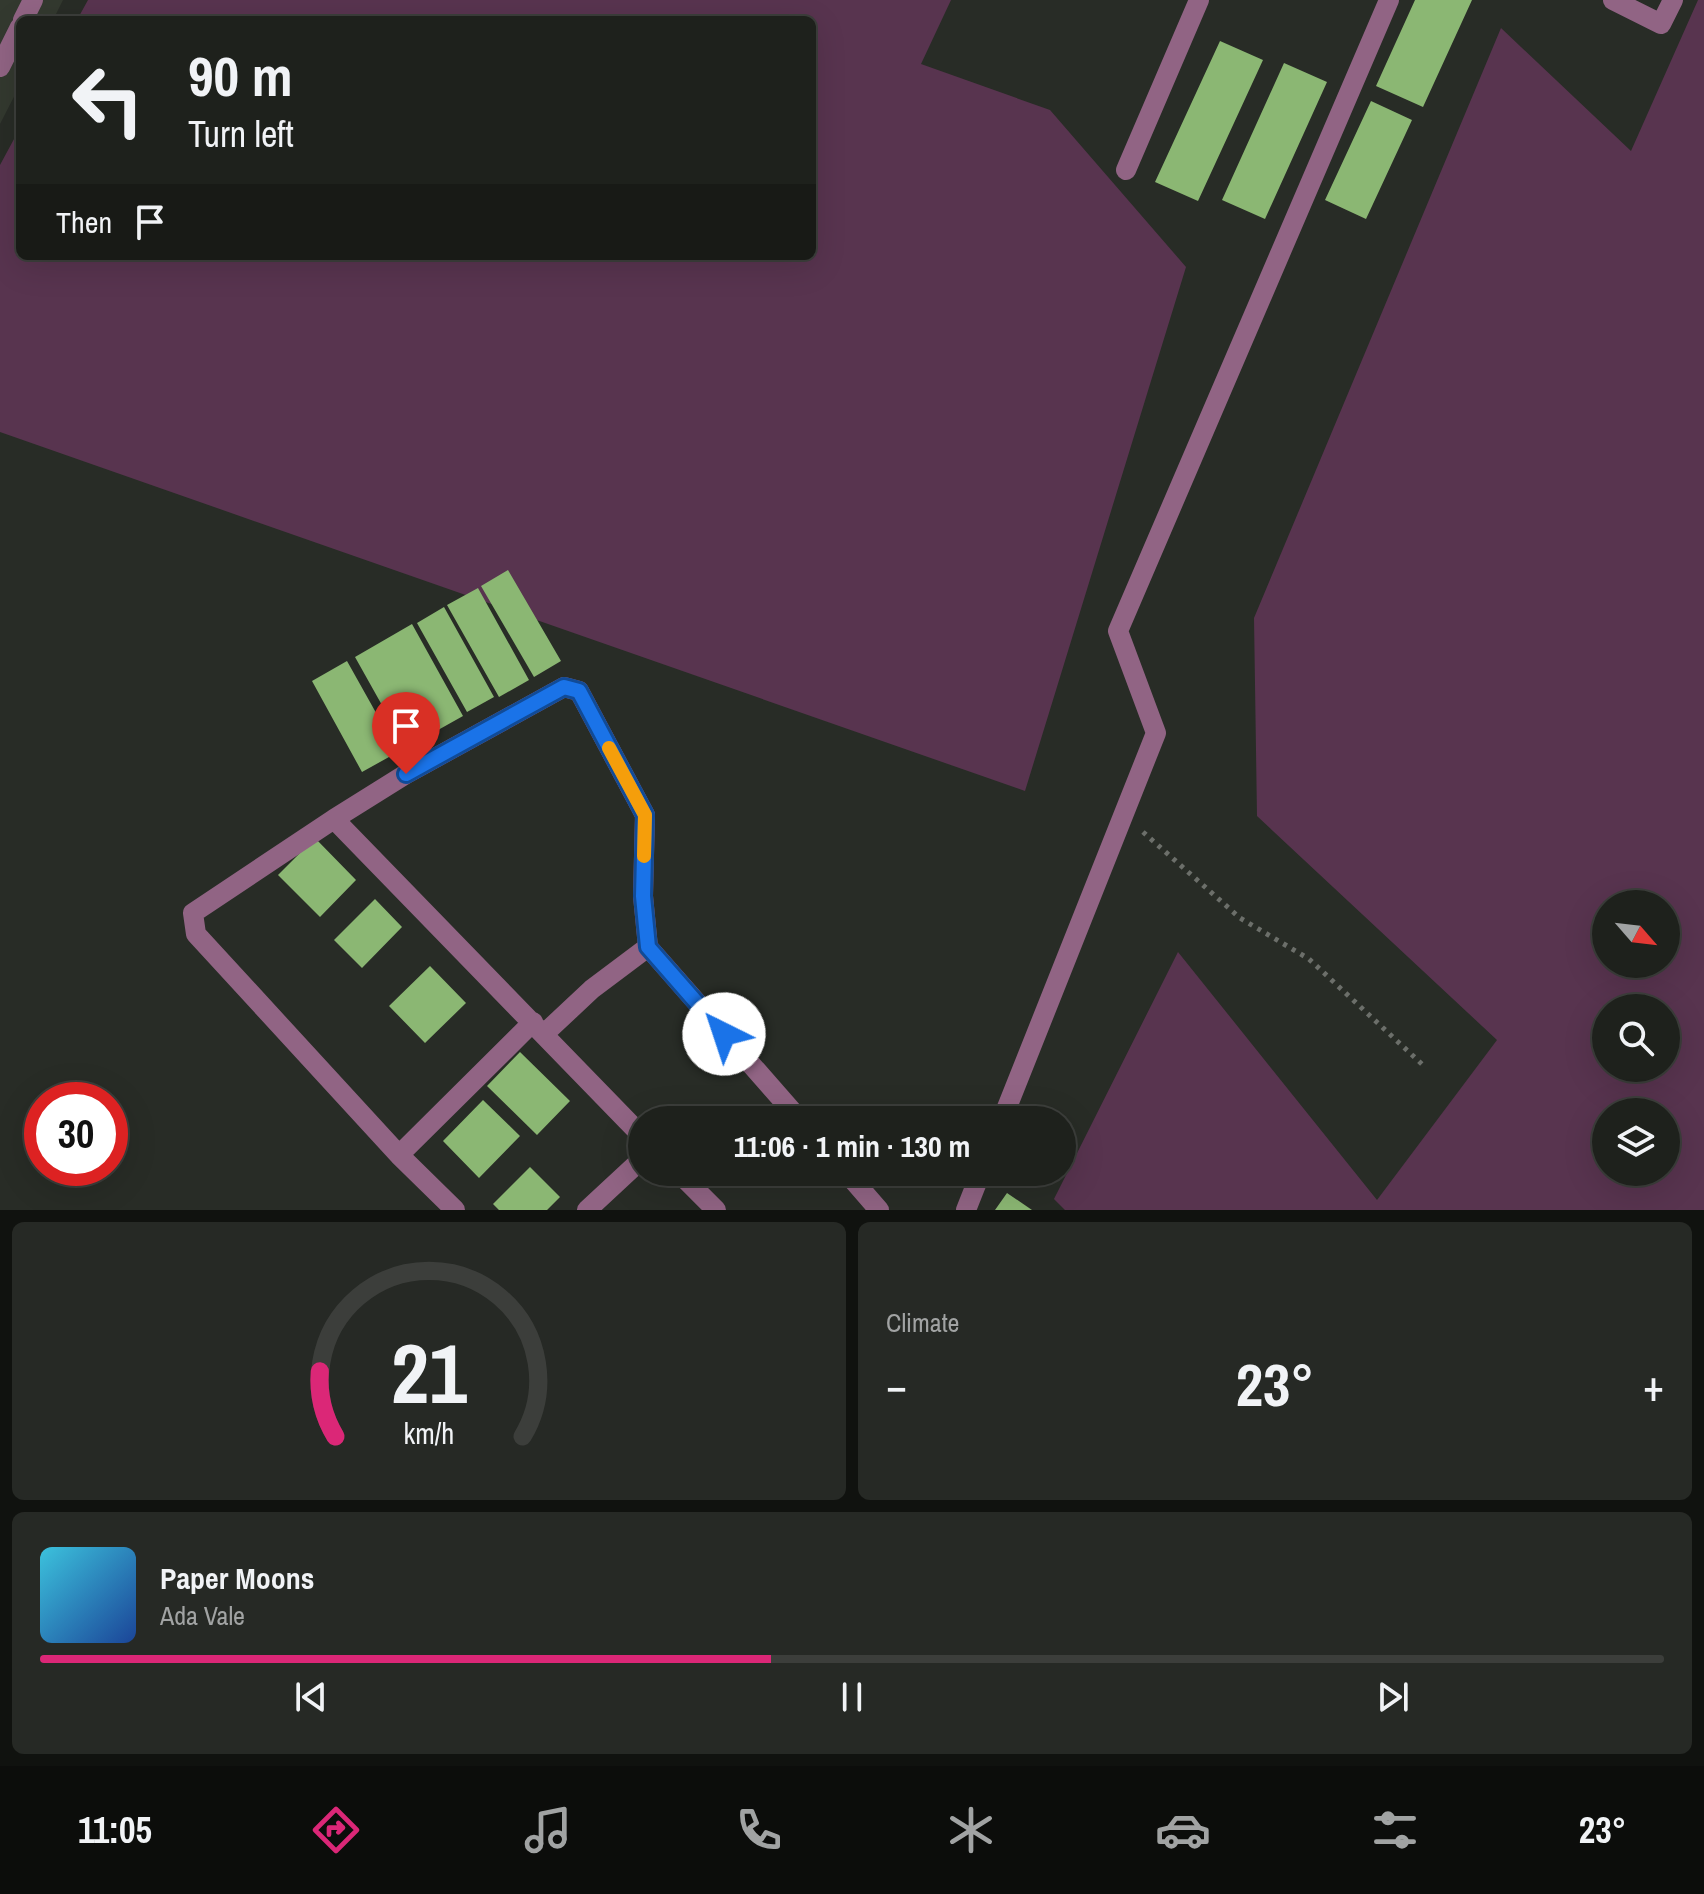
<!DOCTYPE html>
<meta charset="utf-8">
<style>
:root{--surface:#1e211c;--page:#262925;--text:#f1f3f6;--muted:#a1a3a3;--line:#3c3e3b;--accent:#db2777}
body{margin:0;font-family:"Archivo Narrow",sans-serif;background:var(--page);color:var(--text);height:100vh;display:flex;flex-direction:column;font-size:30px;white-space:nowrap}
*{box-sizing:border-box;margin:0}
p{font-size:26px;color:var(--muted)}
.icon{flex:none;width:44px;height:44px;fill:none;stroke:currentColor;stroke-width:2;stroke-linecap:round;stroke-linejoin:round}
.map{position:relative;height:1210px;overflow:hidden}
.drawer{display:flex;flex-direction:column;gap:12px;padding:12px;background:#10120f;flex:1}
.drawer>*{flex:none}
.guide{position:absolute;left:16px;top:16px;width:800px;height:244px;border-radius:12px;box-shadow:0 8px 32px #0002,0 0 0 2px var(--line);background:#1e211c;color:var(--text);overflow:hidden}
.needle{width:52px;rotate:118deg}
.controls{position:absolute;left:1592px;top:890px;display:grid;gap:16px}
.controls a{display:grid;place-items:center;width:88px;height:88px;border-radius:50%;background:var(--surface);box-shadow:0 8px 32px #0002,0 0 0 2px var(--line);font-size:40px}
.speed{position:absolute;left:24px;top:1082px;display:flex;gap:16px;font-size:40px;font-weight:700;text-align:center}
.speed>*{display:grid;place-content:center;width:104px;height:104px;border-radius:50%;background:var(--surface);box-shadow:0 8px 32px #0002,0 0 0 2px var(--line);line-height:1}
.speed .limit{border:12px solid #d22;background:#fff;color:#111}
.pin{position:absolute;display:grid;place-items:center;width:68px;height:68px;color:#fff;margin:-82px -34px;border-radius:50% 50% 50% 0;rotate:-45deg;box-shadow:0 0 8px #0007}
.pin .icon{rotate:45deg}
.me{position:absolute;width:88px;margin:-44px;rotate:319deg;stroke-linejoin:round;filter:drop-shadow(0 0 6px #0008)}
.turn{display:flex;align-items:center;gap:28px;height:168px;padding:0 40px;font-size:36px}
.turn .icon{width:104px;height:104px;stroke-width:2.5}
.turn b{display:block;font-size:56px;line-height:68px}
.then{display:flex;align-items:center;height:76px;padding:0 40px;background:#0003;gap:16px;font-size:30px}
.big{font-size:60px;font-weight:700;line-height:1.1}
.drawer .tile{flex:1;display:flex;flex-direction:column;justify-content:center;gap:12px;min-width:0;padding:0 28px;border-radius:12px;background:var(--page)}
.drawer .dial{align-items:center;gap:0}
.dial svg{height:208px;overflow:visible;fill:none;stroke:var(--line);stroke-width:7;stroke-linecap:round;text-anchor:middle}
.dial text{fill:var(--text);stroke:none}
.song{display:flex;align-items:center;gap:24px}
.cover{width:96px;height:96px;border-radius:12px;background:linear-gradient(135deg,hsl(190 70% 55%),hsl(220 70% 35%))}
.played{height:8px;border-radius:4px;background:linear-gradient(90deg,var(--accent) 45%,var(--line) 45%)}
.keys{display:flex;justify-content:space-around;direction:ltr}
.heat{display:flex;justify-content:space-between;align-items:center;font-size:44px;direction:ltr}
.drawer .tiles{flex:1;display:grid;gap:12px;grid-template-columns:1fr 1fr}
.tile:last-child{grid-column:span 2}
.trip{position:absolute;left:628px;top:1106px;width:448px;height:80px;border-radius:40px;background:var(--surface);box-shadow:0 8px 32px #0002,0 0 0 2px var(--line);font-weight:700;line-height:80px;text-align:center}
.tabs{display:flex;height:128px;justify-content:space-around;align-items:center;background:#0c0d0b;color:var(--muted)}
.tabs .icon{width:56px;height:56px}
.tabs .on{color:var(--accent)}
.tabs b{font-size:36px;color:var(--text)}
.map>svg:first-child{display:block}
.built{fill:#33392f}
.green{fill:#58344f;fill-rule:evenodd}
.building{fill:#8bb773}
.lines{fill:none;stroke-linecap:round;stroke-linejoin:round}
.path{stroke:#6c6f6a;stroke-width:5;stroke-dasharray:4 6;stroke-linecap:butt}
.minor{stroke:#916484;stroke-width:20}
.route-casing{stroke:#114b97;stroke-width:20}
.route{stroke:#1a73e8;stroke-width:14}
.slow{stroke:#f59e0b;stroke-width:14}
</style>
<div class="map">
<svg width="1704" height="1210" viewBox="0 0 1704 1210">
<rect width="100%" height="100%" fill="#282c26"/>
<path class="built" d="M0,0H63L53,20H20V85L0,124Z"/>
<path class="green" d="M88,0H951L921,64L1050,110L1186,267L1025,791L0,432V165L20,128V256H812V20H77Z
M1698,0H1704V1210H1065L1054,1199L1178,952L1377,1200L1497,1040L1257,816L1254,618L1501,28L1631,151ZM1606,904H1666V964H1606ZM1606,1008H1666V1068H1606ZM1606,1112H1666V1172H1606Z"/>
<path class="building" d="M1415,0H1472L1423,107L1376,86Z
M1220,41L1263,60L1198,201L1155,182Z
M1284,63L1327,82L1265,219L1222,200Z
M1371,101L1412,120L1366,219L1325,200Z
M508,570L561,661L534,677L481,586Z
M478,588L529,680L499,697L447,605Z
M444,607L494,697L467,712L417,623Z
M412,624L463,716L406,748L355,657Z
M347,661L398,752L362,772L312,681Z
M315,838L356,880L320,917L278,875Z
M375,899L402,927L362,968L334,940Z
M430,966L466,1003L425,1043L389,1006Z
M520,1052L570,1101L537,1135L487,1086Z
M483,1100L520,1136L479,1178L443,1141Z
M530,1167L560,1197L547,1210H499L493,1204Z
M1007,1193L1032,1210H995Z"/>
<g class="lines">
<path class="path" d="M1143,832L1240,918L1309,959L1425,1067"/>
<path class="minor" d="M1613,0L1661,24L1673,0
M23,20L33,0
M0,67L20,27
M1126,170L1199,0
M334,819L642,1136
M544,1034L592,989L648,947L800,1120
M1002,1120L1156,733L1118,631L1389,0
M399,1155L533,1022
M678,1172L716,1210
M846,1172L879,1210
M455,1210L399,1155L196,934L193,913L334,819L406,774L564,687L579,691L645,815L643,896L648,947
M587,1210L642,1159
M966,1210L981,1172"/>
</g>
<g class="lines">
<g class="route-casing">
<path id="route" d="M406,774L564,687L579,691L645,815L643,896L648,947L724,1034"/>
</g>
<use href="#route" class="route"/>
<path class="slow" d="M609,748L645,815L644,856"/>
</g>
</svg>
<div class="controls">
<a><svg class="needle" viewBox="-14 -14 28 28"><path d="M0-13l5 13h-10z" fill="#e53935"/><path d="M0 13l5-13h-10z" fill="#a1a3a3"/></svg></a>
<a><svg class="icon" aria-label="search" viewBox="0 0 24 24"><circle cx="10" cy="10" r="6"/><path d="M15 15l6 6"/></svg></a>
<a><svg class="icon" aria-label="layers" viewBox="0 0 24 24"><path d="M12 4l9 5-9 5-9-5zM3 14l9 5 9-5"/></svg></a>
</div>
<div class="speed"><div class="limit">30</div></div>
<div class="pin" style="left:406px;top:774px;background:#d93025"><svg class="icon" aria-label="arrive" viewBox="0 0 24 24"><path d="M6 21V4h12l-3 4 3 4H6"/></svg></div>
<svg class="me" style="left:724px;top:1034px" viewBox="-20 -20 40 40"><circle r="19" fill="#fff"/><path d="M0-13L10 11 0 6-10 11z" fill="#1a73e8"/></svg>
<div class="trip">11:06 · 1 min · 130 m</div>
<div class="guide">
<div class="turn"><svg class="icon" aria-label="left" viewBox="0 0 24 24"><path d="M17 20v-9H6M10 6l-5 5 5 5"/></svg><div><b>90 m</b>Turn left</div></div>
<div class="then">Then<svg class="icon" aria-label="arrive" viewBox="0 0 24 24"><path d="M6 21V4h12l-3 4 3 4H6"/></svg></div>
</div>
</div>
<section class="drawer">
<div class="tiles">
<div class="tile dial"><svg viewBox="0 0 100 80">
<path d="M14 69A42 42 0 1 1 86 69"/>
<path d="M14 69A42 42 0 0 1 8 44" stroke="#db2777"/>
<text x="50" y="56" font-size="32" font-weight="700">21</text>
<text x="50" y="72" font-size="11">km/h</text>
</svg></div>
<div class="tile"><p>Climate</p>
<div class="heat"><a>−</a><b class="big">23°</b><a>+</a></div>
</div>
<div class="tile">
<div class="song"><i class="cover"></i><div><b>Paper Moons</b><p>Ada Vale</p></div></div>
<div class="played"></div>
<div class="keys"><svg class="icon" aria-label="previous" viewBox="0 0 24 24"><path d="M18 5L8 12l10 7zM5 5v14"/></svg><svg class="icon" aria-label="pause" viewBox="0 0 24 24"><path d="M8 5v14M16 5v14"/></svg><svg class="icon" aria-label="next" viewBox="0 0 24 24"><path d="M6 5l10 7-10 7zM19 5v14"/></svg></div>
</div>
</div>
</section>
<nav class="tabs">
<b>11:05</b>
<svg class="icon on" aria-label="directions" viewBox="0 0 24 24"><path d="M12 3l9 9-9 9-9-9zM9 14v-3h6M13 9l2 2-2 2"/></svg>
<svg class="icon" aria-label="music" viewBox="0 0 24 24"><path d="M9 18V5l10-2v13"/><circle cx="6" cy="18" r="3"/><circle cx="16" cy="16" r="3"/></svg>
<svg class="icon" aria-label="phone" viewBox="0 0 24 24"><path d="M5 4h4l2 5-3 2q2 4 5 5l2-3 5 2v4C11 20 4 13 5 4z"/></svg>
<svg class="icon" aria-label="climate" viewBox="0 0 24 24"><path d="M12 3v18M4 7l16 10M4 17L20 7"/></svg>
<svg class="icon" aria-label="car" viewBox="0 0 24 24"><path d="M5 17H2v-5l4-1 3-4h7l3 4 3 1v5h-3M9 17h6M6 11h13"/><circle cx="7" cy="17" r="2"/><circle cx="17" cy="17" r="2"/></svg>
<svg class="icon" aria-label="filters" viewBox="0 0 24 24"><path d="M4 7h16M4 17h16"/><circle cx="9" cy="7" r="2"/><circle cx="15" cy="17" r="2"/></svg>
<b>23°</b>
</nav>
